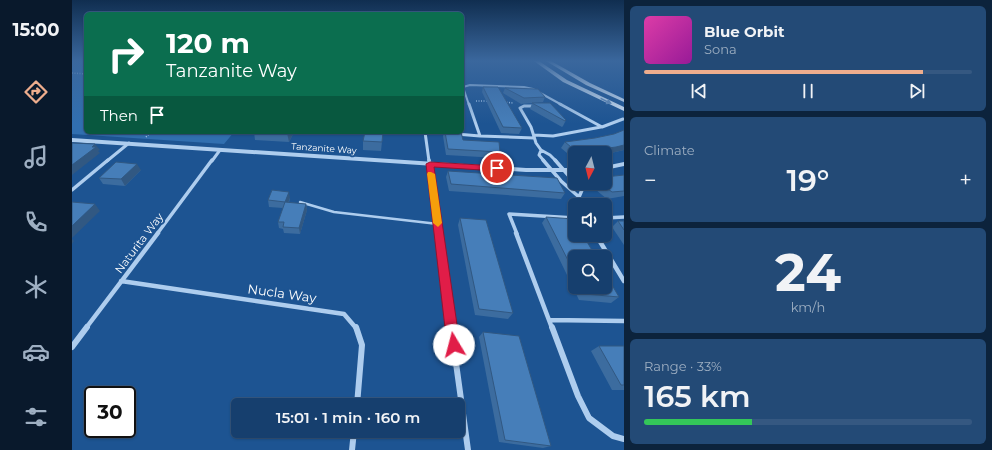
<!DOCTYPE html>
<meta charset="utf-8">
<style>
:root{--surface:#163f6e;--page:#234a76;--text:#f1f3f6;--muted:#9eafc2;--line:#355881;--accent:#eead8d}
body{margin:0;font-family:Montserrat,sans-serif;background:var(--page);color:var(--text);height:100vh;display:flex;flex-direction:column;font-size:15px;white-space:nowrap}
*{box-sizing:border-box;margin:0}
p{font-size:13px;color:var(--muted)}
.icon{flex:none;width:22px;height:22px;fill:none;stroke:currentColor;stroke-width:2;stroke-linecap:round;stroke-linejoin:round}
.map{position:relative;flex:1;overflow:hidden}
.panel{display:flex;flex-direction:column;gap:6px;padding:6px;background:#0c233c;width:368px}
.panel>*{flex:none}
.hud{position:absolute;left:12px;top:12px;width:380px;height:122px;border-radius:6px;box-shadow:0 1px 3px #0004,0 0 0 1px var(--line);background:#0b6e4f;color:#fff;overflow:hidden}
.needle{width:26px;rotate:187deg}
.fabs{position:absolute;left:496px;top:146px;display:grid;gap:8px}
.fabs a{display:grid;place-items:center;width:44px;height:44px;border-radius:6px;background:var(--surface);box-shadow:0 1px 3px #0004,0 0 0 1px var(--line);font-size:20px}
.speed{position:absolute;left:12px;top:386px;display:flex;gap:8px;font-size:20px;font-weight:700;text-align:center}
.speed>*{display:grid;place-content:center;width:52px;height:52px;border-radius:50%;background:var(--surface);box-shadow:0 1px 3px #0004,0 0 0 1px var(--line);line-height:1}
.speed .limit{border:2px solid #111;border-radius:6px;background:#fff;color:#111}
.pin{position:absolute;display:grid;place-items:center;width:34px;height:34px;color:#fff;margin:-17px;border:2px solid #fff;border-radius:50%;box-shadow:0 1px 4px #0007}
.me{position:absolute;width:44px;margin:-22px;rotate:352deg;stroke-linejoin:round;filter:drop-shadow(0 0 3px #0008)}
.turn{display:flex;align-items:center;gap:14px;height:84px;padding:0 16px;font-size:18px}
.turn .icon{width:52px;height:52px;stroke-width:2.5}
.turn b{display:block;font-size:28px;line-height:34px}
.then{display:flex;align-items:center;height:38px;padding:0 16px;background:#0003;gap:8px;font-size:15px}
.big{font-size:30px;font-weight:600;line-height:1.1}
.panel .card{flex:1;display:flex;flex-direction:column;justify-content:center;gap:6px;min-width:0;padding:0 14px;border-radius:6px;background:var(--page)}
.panel .dial{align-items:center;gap:0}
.dial b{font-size:52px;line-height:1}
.song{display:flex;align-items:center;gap:12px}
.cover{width:48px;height:48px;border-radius:6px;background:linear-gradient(135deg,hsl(320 70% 55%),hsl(300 70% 35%))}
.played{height:4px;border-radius:2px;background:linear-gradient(90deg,var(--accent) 85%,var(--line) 85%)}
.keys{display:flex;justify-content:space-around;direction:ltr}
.heat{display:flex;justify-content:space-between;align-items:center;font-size:22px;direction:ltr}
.charge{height:6px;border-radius:3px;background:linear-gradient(90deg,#34c759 33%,var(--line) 0)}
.trip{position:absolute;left:159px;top:398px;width:234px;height:40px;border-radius:6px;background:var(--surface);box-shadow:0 1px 3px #0004,0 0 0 1px var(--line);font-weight:600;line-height:40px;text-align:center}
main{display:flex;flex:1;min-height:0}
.menu{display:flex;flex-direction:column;width:72px;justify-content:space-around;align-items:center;background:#09192c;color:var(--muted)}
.menu .icon{width:28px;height:28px}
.menu .on{color:var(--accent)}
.menu b{font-size:18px;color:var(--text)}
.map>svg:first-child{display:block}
.green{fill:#316fb0}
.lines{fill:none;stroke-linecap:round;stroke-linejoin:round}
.path{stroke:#aecdee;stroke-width:1.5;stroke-dasharray:1 1.5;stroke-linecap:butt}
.service{stroke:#aecdee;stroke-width:2.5}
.minor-far4{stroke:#aecdee;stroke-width:2}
.minor-far3{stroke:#aecdee;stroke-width:3}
.minor-far2{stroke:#aecdee;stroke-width:3.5}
.minor-far1{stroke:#aecdee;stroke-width:4.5}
.minor{stroke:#aecdee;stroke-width:6}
.tertiary{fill:#aecdee;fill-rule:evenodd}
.secondary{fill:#dbeafa;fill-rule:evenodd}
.wall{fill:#3c6c9f}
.shaded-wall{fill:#315882}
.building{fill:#467eb9;stroke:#315882}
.oneway{fill:#6990bc}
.route{fill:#e11d48;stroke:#92132f}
.slow{fill:#f59e0b}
.labels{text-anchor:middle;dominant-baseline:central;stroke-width:4;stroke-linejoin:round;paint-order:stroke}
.far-street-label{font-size:9px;fill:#fff;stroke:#1d5492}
.street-label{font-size:11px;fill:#fff;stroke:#1d5492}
.near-street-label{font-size:13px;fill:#fff;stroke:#1d5492}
</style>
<main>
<nav class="menu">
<b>15:00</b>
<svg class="icon on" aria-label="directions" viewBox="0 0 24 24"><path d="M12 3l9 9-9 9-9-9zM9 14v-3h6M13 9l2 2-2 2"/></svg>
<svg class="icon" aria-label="music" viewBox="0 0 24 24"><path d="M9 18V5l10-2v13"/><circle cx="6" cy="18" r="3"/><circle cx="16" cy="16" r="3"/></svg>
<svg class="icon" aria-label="phone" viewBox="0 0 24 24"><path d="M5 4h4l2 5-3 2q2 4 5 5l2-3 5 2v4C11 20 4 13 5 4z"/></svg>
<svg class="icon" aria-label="climate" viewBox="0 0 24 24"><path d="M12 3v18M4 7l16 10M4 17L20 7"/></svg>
<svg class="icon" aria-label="car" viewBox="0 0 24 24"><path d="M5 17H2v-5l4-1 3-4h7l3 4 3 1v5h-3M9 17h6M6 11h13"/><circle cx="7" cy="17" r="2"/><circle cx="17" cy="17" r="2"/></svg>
<svg class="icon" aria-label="filters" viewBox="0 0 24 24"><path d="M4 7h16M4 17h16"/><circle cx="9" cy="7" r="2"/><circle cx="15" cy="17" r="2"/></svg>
</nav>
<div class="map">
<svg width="552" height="450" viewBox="0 0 552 450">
<rect width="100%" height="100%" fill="#1d5492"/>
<path class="green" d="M0,61H14V132H162L152,144L0,134Z"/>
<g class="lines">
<path class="path" d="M0,73L14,74
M404,101H417
M432,102L441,103
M115,132L141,134
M74,137L79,132"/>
<path class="service" d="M228,202L262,212L366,224"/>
<path class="minor-far4" d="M397,105L391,87L398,85L452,87L461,89L490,105"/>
<path class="minor-far3" d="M488,104L530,127L551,119
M464,106H452L448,108L459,127L464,143L469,150L478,155L484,161
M353,132L357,161
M384,134L408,136L397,104
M462,135L481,136L529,127
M408,136L462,138
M469,150L467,155L472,161
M35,161L57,143
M140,161L148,150"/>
<path class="minor-far2" d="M357,160L367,234
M471,160L489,181L507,197L512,205
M483,160L503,183
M503,183L510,190L507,197
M0,190L36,160
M533,218L552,217
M85,234L140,160
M445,234L437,214L503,218"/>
<path class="minor-far1" d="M367,233L380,328
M444,233L480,328
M524,235L552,281
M49,281L272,314L284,328
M477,320L552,321
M14,328L86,233"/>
<path class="minor" d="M284,327L290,345L285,405
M379,327L396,450
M480,327L506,396L517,418L541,436L552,439
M0,347L15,327
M280,450L282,431"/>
<path class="tertiary" d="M0,138L454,168H503V172H454L0,142Z
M552,162V166L533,170V166Z"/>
<path class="secondary" d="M462,61H467L495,80L552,107V111L491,82Z
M474,61H479L518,83L552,99V102L514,85Z"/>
</g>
<path class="wall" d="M411,87L450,128L447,134L429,133L410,92Z
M433,88L473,97L471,102L449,104L431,93Z
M460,103L494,120L491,126L490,127L458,109Z
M552,130V150L539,153H503V158H501L489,148L493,142L523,138L542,134Z
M182,132H222L217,142L183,140Z
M311,132L309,151L291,150V141Z
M372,132H389L391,140L428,152L426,158L374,155L371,136Z
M69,170L53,186L31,184L27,178Z
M376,171L493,193L489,199L377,191L374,177Z
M552,175V196L535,199L518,185L519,183H533Z
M218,198L217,203L234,204L235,210L228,234L212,233L211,229L207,228L206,222L211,208L197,207L196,200Z
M474,217L503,257V287H533L547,297L539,303L507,300L470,223Z
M388,218L441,313L436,319L403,315L386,225Z
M546,221H552V245L540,227Z
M411,332L479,446L471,448L427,442L407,337Z
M527,346H552V390H540L519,351Z"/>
<path class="shaded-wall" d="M216,132H222L217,142L215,133Z
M23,144L28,150L26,151L28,153L0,175V165Z
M552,145V150L539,153L533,154V153H505V152Z
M65,164L69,170L53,186L49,179Z
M217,192L218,198L214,208L213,202Z
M23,204L28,211L0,238V226Z
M234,204L235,210L228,234L227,228Z
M0,239L2,241L0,244Z"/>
<path class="building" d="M411,87H426L450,128L431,127Z
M433,88L466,89L473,97L452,98Z
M460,103H478L494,120L493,121Z
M552,130V145L544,147L505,152L493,142L523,138L542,134Z
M197,132H216L215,133Z
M293,132H311L310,142L291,141Z
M373,132H389L391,140L427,142L428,152L376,149Z
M0,143L23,144L20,147H24L0,165Z
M44,162L65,164L49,179L27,178Z
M376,171L485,178L493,193L379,184Z
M552,175V191L540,192L528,183H533V177Z
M200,190L217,192L213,202L196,200Z
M0,202L23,204L0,226Z
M213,202L234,204L227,228L211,227L212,222H206Z
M474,217L502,219L503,221V235H511L524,257H503V274Z
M388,218L414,220L441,313L407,309Z
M546,221H552V230Z
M533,273L547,297L513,294L510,287H533Z
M411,332L447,336L479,446L433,440Z
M527,346H552V385H549Z"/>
<defs><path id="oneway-solid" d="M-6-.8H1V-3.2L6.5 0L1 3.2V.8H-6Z"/></defs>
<use class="oneway" href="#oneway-solid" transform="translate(534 101) rotate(26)"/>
<linearGradient id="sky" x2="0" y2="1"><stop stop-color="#102e50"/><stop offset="0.49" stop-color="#3a679d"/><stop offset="1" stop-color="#3a679d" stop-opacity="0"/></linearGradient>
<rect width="552" height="124" fill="url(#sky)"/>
<path class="route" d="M358,162L425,166L429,168L425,171L362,167L388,345L386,349L382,351L377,349L375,345L354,164Z"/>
<path class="slow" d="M356,172H359L363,174L370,223L366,227L361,223L355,174Z"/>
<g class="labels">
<g class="far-street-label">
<text transform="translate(252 148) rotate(4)">Tanzanite Way</text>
</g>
<g class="street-label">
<text transform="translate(67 243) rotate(-53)">Naturita Way</text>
</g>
<g class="near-street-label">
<text transform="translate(210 293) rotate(8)">Nucla Way</text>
</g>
</g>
</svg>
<div class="fabs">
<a><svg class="needle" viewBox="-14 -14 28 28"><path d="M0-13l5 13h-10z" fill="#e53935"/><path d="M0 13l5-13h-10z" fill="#9eafc2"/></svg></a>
<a><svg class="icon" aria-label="sound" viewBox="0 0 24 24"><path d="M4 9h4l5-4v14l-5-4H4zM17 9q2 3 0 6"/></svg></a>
<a><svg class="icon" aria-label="search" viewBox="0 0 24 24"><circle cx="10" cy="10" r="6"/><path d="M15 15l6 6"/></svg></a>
</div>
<div class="speed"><div class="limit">30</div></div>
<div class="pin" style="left:425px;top:168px;background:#d93025"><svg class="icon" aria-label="arrive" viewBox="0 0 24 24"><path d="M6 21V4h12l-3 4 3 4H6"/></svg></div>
<svg class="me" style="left:382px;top:345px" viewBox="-20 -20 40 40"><circle r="19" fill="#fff"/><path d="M0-13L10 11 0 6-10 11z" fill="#e11d48"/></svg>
<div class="trip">15:01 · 1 min · 160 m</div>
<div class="hud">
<div class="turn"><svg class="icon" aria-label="right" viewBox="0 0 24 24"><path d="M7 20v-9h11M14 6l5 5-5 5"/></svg><div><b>120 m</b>Tanzanite Way</div></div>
<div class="then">Then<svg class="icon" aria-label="arrive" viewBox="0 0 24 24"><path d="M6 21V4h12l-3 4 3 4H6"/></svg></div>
</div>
</div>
<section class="panel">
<div class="card">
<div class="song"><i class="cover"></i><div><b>Blue Orbit</b><p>Sona</p></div></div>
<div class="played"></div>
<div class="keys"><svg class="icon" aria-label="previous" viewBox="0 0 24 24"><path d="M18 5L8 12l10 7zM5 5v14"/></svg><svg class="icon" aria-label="pause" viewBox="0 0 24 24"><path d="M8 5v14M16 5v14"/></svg><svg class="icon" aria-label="next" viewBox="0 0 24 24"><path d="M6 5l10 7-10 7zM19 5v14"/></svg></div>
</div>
<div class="card"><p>Climate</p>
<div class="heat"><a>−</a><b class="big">19°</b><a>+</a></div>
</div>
<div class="card dial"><b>24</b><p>km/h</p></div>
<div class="card"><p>Range · 33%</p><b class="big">165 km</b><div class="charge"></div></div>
</section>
</main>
